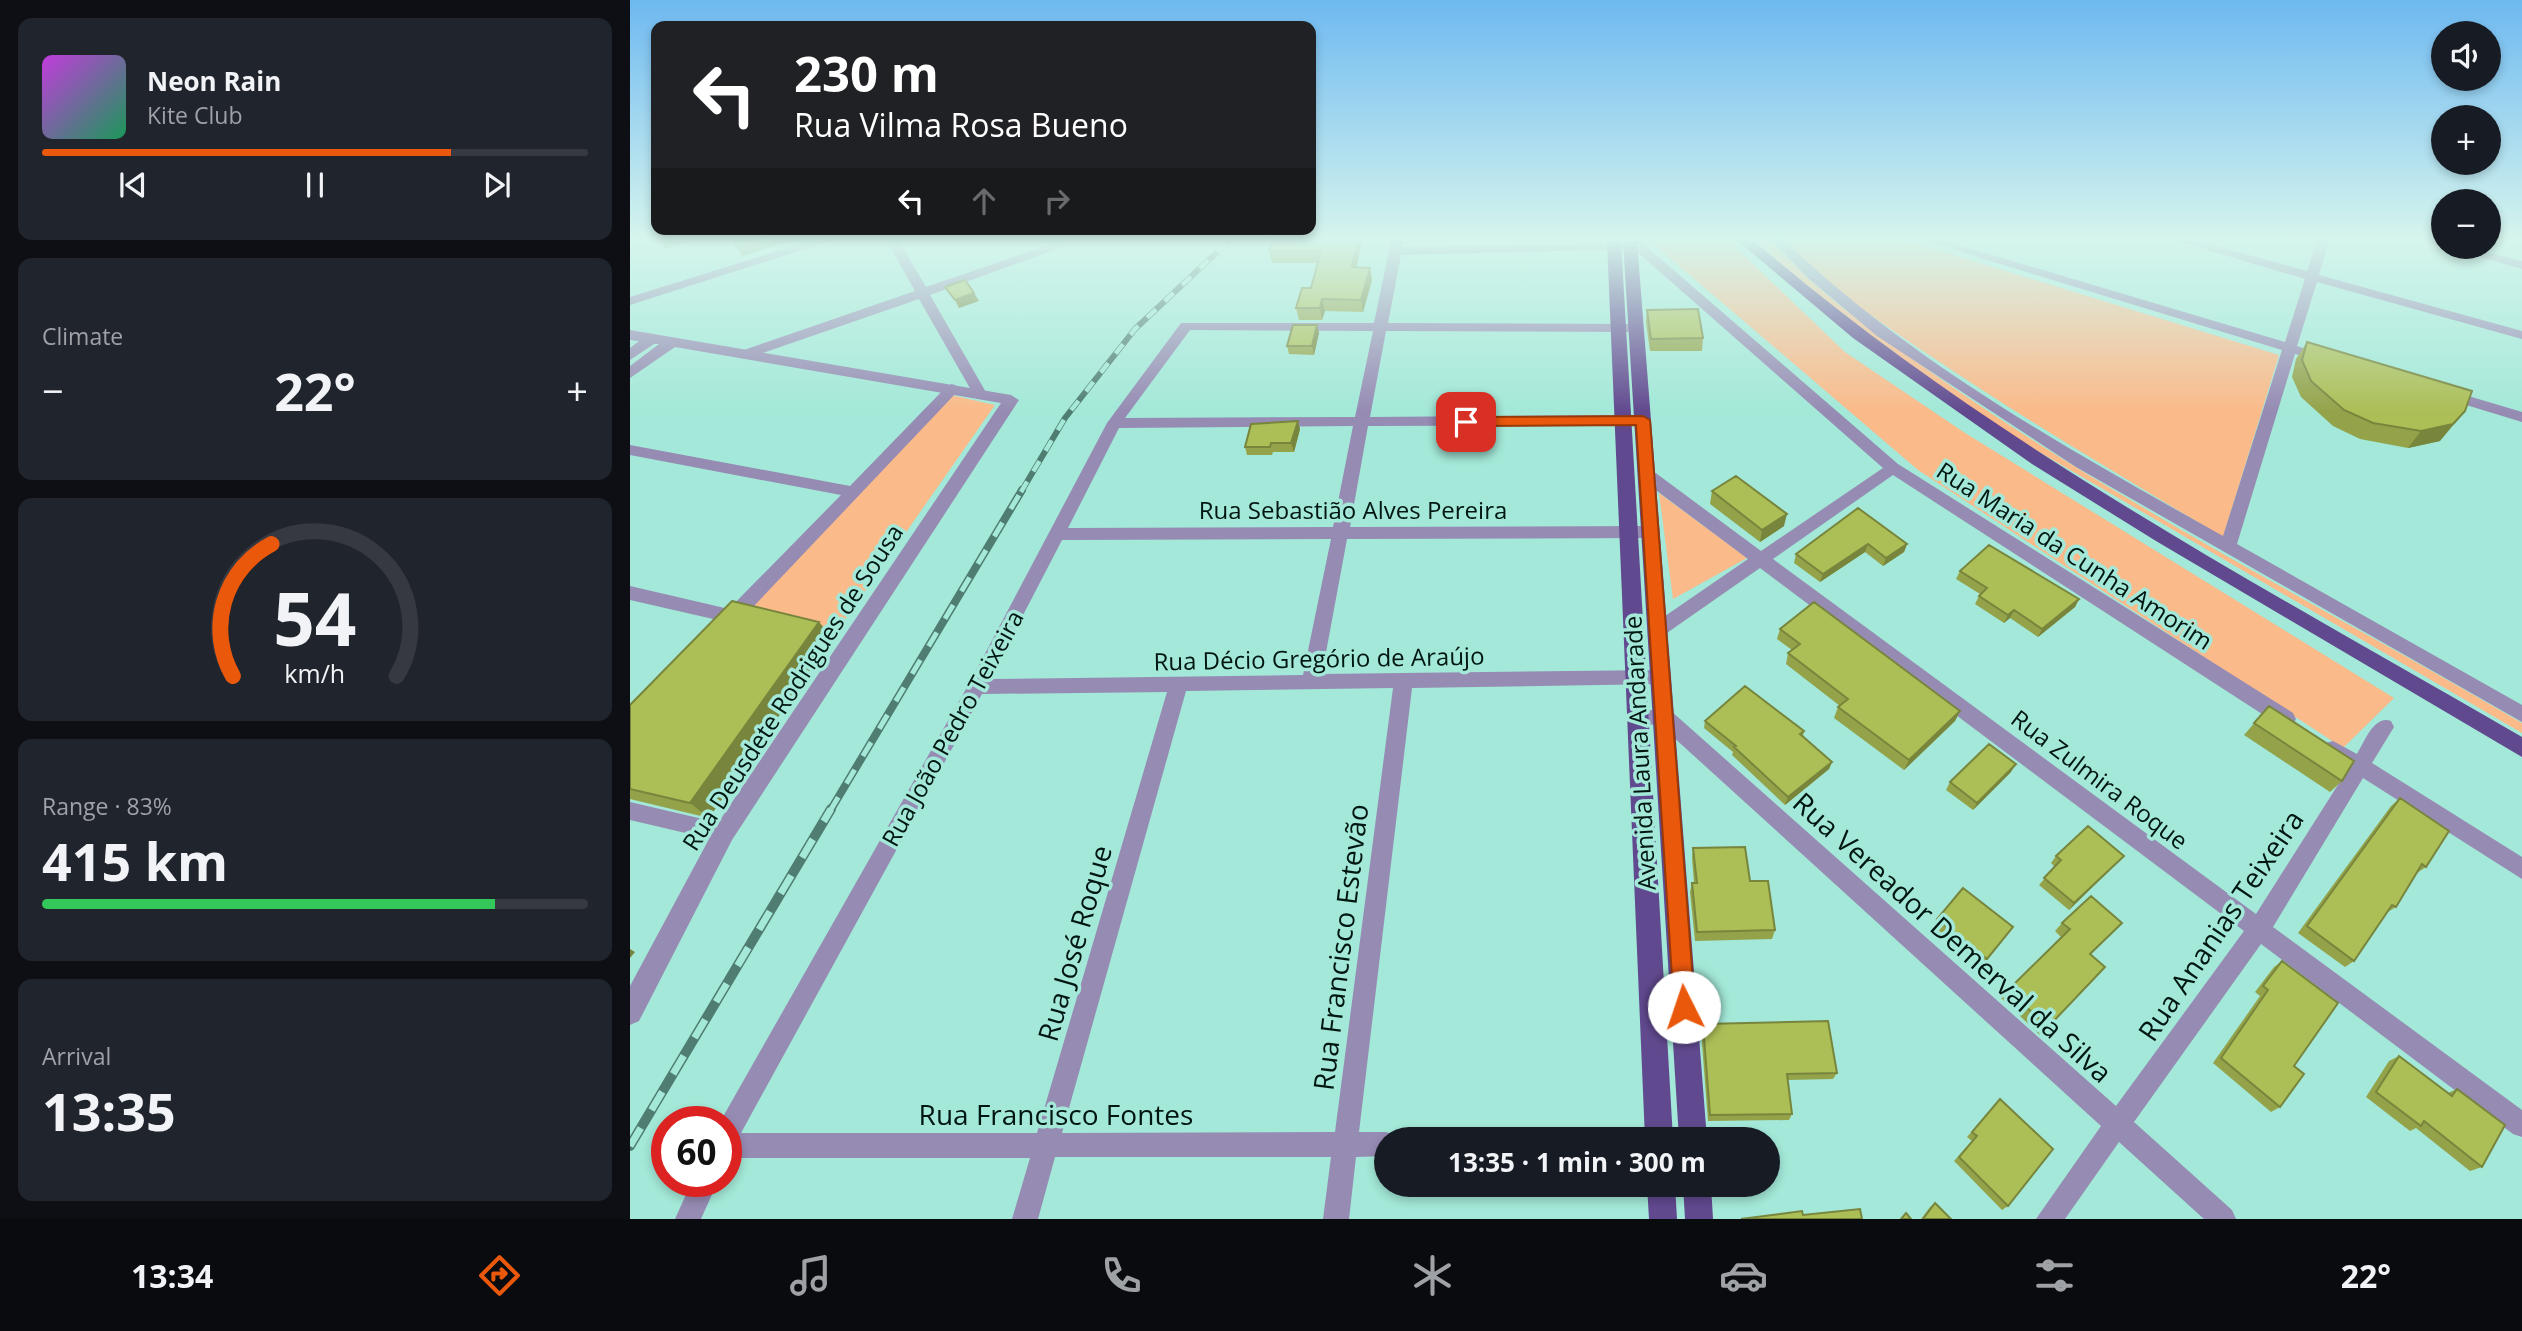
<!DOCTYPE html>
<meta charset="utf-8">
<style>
:root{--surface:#171b24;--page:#20242c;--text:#f1f3f6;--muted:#9ea1a6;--line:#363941;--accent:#ea580c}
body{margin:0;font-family:"Open Sans",sans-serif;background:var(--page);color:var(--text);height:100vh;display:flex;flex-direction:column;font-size:26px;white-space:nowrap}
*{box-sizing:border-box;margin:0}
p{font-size:23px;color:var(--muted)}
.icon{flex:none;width:38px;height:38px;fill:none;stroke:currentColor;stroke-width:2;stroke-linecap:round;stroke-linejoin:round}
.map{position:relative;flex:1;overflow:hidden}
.panel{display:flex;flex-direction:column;gap:18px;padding:18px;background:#0d0f14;width:630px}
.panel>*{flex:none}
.banner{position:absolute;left:21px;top:21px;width:665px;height:214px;border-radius:14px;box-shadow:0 4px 10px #0003;background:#202124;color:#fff;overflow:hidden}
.fabs{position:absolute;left:1801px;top:21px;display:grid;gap:14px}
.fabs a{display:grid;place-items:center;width:70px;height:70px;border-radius:50%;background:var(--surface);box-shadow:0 4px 10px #0003;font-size:35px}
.speed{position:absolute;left:21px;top:1106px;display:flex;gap:14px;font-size:35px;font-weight:700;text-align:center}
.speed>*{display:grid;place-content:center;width:91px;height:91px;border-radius:50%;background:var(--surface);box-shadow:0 4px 10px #0003;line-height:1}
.speed .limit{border:10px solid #d22;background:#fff;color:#111}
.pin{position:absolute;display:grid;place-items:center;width:60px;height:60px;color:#fff;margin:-30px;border-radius:14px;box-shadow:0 4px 10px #0006}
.me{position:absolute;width:77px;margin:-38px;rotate:356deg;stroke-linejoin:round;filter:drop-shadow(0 0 5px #0008)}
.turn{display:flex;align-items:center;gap:24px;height:147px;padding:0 28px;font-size:32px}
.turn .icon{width:91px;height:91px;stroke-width:2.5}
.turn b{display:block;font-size:49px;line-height:60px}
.lanes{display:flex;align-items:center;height:66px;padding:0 28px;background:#0003;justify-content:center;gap:35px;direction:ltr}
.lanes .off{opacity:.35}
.big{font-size:52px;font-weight:700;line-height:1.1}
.panel .tile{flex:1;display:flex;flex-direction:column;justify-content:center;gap:10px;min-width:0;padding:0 24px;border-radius:14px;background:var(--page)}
.panel .dial{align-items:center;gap:0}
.dial svg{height:182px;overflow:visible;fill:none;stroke:var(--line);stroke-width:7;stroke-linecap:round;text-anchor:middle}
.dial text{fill:var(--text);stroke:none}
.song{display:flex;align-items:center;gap:21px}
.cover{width:84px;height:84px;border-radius:10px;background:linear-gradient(135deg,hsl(290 70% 55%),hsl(150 70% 35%))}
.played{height:7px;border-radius:4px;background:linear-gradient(90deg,var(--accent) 75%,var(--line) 75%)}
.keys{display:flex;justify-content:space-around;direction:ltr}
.heat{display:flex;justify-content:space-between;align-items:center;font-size:38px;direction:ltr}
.charge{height:10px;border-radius:5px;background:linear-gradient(90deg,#34c759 83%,var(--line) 0)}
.trip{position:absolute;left:744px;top:1127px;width:406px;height:70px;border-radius:35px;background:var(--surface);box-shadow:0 4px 10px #0003;font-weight:700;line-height:70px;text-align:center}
.menu{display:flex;height:112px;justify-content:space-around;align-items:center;background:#090b0e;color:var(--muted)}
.menu .icon{width:49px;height:49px}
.menu .active{color:var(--accent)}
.menu b{font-size:32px;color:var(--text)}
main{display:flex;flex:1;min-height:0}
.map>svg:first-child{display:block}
.green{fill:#fbba89}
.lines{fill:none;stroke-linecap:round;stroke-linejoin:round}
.minor{fill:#968bb3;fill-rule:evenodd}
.tertiary{fill:#968bb3;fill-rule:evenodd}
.primary{fill:#61498f;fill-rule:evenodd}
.rail-far2-casing{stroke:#507d72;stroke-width:6}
.rail-far1-casing{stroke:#507d72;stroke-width:8}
.rail-casing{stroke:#507d72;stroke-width:10}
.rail-far2{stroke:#a3e8d8;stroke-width:4.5;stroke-dasharray:12;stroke-linecap:butt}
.rail-far1{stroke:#a3e8d8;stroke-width:5;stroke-dasharray:16;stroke-linecap:butt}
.rail{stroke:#a3e8d8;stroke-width:7;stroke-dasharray:21;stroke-linecap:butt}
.wall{fill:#94a34a}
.shaded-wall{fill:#78853c}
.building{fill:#acbe56;stroke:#78853c;stroke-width:2}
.route{fill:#ea580c;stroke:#983908;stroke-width:2}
.labels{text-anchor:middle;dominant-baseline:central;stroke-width:7;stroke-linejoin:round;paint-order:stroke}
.street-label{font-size:24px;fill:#001611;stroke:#a3e8d8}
.near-street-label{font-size:28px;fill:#001611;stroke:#a3e8d8}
</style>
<main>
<section class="panel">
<div class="tile">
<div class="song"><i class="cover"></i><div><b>Neon Rain</b><p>Kite Club</p></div></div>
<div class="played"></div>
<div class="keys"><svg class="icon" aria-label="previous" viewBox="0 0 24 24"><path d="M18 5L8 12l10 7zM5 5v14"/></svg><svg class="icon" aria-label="pause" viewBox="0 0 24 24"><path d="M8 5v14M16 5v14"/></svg><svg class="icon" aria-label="next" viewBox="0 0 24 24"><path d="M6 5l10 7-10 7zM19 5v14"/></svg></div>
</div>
<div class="tile"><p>Climate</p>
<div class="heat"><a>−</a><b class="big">22°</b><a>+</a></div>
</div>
<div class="tile dial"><svg viewBox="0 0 100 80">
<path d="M14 69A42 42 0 1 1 86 69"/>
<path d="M14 69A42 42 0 0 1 31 11" stroke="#ea580c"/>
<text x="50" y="56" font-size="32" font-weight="700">54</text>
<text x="50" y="72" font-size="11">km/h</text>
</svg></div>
<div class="tile"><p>Range · 83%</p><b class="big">415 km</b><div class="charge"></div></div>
<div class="tile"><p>Arrival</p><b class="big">13:35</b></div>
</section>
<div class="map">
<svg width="1892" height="1219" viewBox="0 0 1892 1219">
<rect width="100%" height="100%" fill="#a3e8d8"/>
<path class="green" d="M1020,241H1099L1215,352L1335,433L1764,698L1713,748L1288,470Z
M1129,241H1142C1191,298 1257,341 1318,384C1500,510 1701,611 1892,723V733L1370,429L1244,343L1143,257Z
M1157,241H1278L1649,355L1593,537C1494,478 1394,419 1299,355C1251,322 1194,287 1157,241Z
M321,395L365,405L202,638L112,616Z
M1029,493L1117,558L1043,599Z"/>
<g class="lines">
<path class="minor" d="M180,241H200L0,305V297Z
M257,241H269L296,287L430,241H449L300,295L357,394L355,397H345L289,299L121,357H111V351L285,291Z
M761,241H773L772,247L998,244L996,241H1010L1268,464L1663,713L1666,719L1663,725L1656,727L1649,725L1263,475L1143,559L1626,914L1718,769L1696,755L1693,749L1696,743L1703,741L1727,754C1735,741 1744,715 1761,721L1764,727L1742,763L1892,857V879L1733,778L1643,927L1892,1110V1137L1883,1134L1631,944L1504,1122L1602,1210L1606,1219H1574L1489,1142L1435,1219H1406L1471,1126L1030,725L1001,724L998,718L1001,712L1034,709L1041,711L1486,1106L1614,931L1130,568L1034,635H1022L1019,630L1022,625L1118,559L1011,479L1009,475L1011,471H1023L1131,551L1253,468L1004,249L771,255L758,323L1003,324L1010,328L1003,332L756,331L740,417L1013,415L1020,420L1013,425L738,426L720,527L1021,526L1029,532L1021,538L717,539L692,674L1031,670L1038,672L1040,677L1038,682L1031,684L782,688L729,1132H756L765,1135L766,1139H756V1156L726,1157L719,1219H693L701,1157H425L408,1219H382L400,1158H96V1122H90L340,682L477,423L551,323H744ZM560,330L743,331L725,417L495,418ZM723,426L703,527L438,528L489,428ZM701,539L673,675L360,679L432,540ZM763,688L705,1132L432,1133L556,691ZM537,692L407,1133H111L352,694Z
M1142,241H1155C1283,364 1440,450 1593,536L1652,350L1295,241H1315L1655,342L1675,279L1547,241H1568L1677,271L1687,241H1699L1689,275L1892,331V339L1687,282L1667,346L1701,358L1694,362L1665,354L1607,544L1892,705V722L1446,467L1247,336L1178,278Z
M1795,241H1813V247H1836L1892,261V269Z
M322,384L327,386V392L106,625L100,627L92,621L0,600V586L99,609L211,495L0,455V445L220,486L317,386Z
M1815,389L1892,412V422L1810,397V391Z
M0,802L94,824L101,826L104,833L101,840L94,842L0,820Z
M62,1181H88L71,1219H45Z"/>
<path class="tertiary" d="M0,330L381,395L389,400L102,840L9,1021L0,1025V986L86,826L371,403L45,347L0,378V366L29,344H24L0,360V348L9,341L0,340Z"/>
<path class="primary" d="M977,241H991L1043,1139H1015Z
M993,241H1007L1077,1139H1049Z
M1108,241H1124C1356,441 1628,584 1892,737V757L1526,541L1402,464L1223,338Z
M1017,1185H1045L1047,1219H1019Z
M1053,1185H1081L1083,1219H1055Z"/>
<g class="rail-far2-casing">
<path id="rail-far2" d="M391,492L435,418L505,329L599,241"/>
</g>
<g class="rail-far1-casing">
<path id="rail-far1" d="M200,811L392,490"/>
</g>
<g class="rail-casing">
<path id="rail" d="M0,1146L201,809"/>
</g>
<use href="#rail-far2" class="rail-far2"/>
<use href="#rail-far1" class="rail-far1"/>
<use href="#rail" class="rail"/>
</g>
<path class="wall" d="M732,241L726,267L740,268L742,280L733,312L695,311L692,320H669L666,308L681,288L688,263H642L639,251Z
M1017,310L1073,338L1072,351H1020L1016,322Z
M687,325L689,333L684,355L659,354L657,346Z
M1677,342L1810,441L1778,448L1730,439L1703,426L1671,397L1662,377L1666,359Z
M670,429L664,452H643L642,455H617L615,447Z
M1082,491L1154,526L1130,542L1080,504Z
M1228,508L1277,544L1274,552L1253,566L1235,552L1190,582L1164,563L1166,554Z
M1330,571L1449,599L1445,607L1408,637L1380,618L1374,623L1345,604L1350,594L1326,579Z
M189,622L202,638L79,818L0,799V705Z
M1150,629L1330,711L1325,721L1274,770L1204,718L1208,707L1210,706L1156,664L1158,653L1162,650L1147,639Z
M1639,706L1712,781L1700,792L1614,735Z
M1075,721L1174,731L1173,737L1202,762L1199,769L1155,805L1102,755L1103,752L1074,728Z
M1381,772L1343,810L1316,790L1320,782Z
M1770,798L1796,867L1787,873L1766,907L1756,913L1724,961L1715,967L1668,933L1761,806Z
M1063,848L1120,881L1145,930L1142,939L1065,941L1060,892L1062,883H1064L1062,858Z
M1426,856L1488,862L1439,910L1409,885L1425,867L1421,863Z
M1461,896L1460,954L1475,967L1410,1035L1371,998L1431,937L1425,931L1432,923Z
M1307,919L1383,927L1352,966L1302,925Z
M1652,961L1664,1066L1650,1107L1641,1112L1583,1063L1630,996L1625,992L1644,967Z
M1073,1024L1207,1073L1203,1079L1158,1080L1162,1114L1159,1120L1078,1121L1071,1031Z
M1769,1056L1818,1093L1827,1089L1852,1167L1840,1171L1786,1128L1780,1131L1736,1097L1759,1061Z
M1370,1099L1378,1206L1372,1210L1324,1161L1342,1141L1337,1137Z
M1305,1203L1321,1219H1291L1300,1207Z"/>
<path class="shaded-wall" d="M29,241H59L35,249Z
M130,241H160L112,256L107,248Z
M727,241H732L724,279L722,267Z
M740,268L742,280L733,312L731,300Z
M344,293L349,301L329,308L325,300Z
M692,299L695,311L692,320L690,308Z
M687,325L689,333L684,355L682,346Z
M1835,411L1810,441L1778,448L1791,431Z
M668,421L670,429L664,452L661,443Z
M1157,514L1154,526L1130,542L1132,530Z
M1238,544L1235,552L1190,582L1193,574Z
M1277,544L1274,552L1253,566L1256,558Z
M1449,599L1445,607L1408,637L1412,629Z
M1384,610L1380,618L1374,623L1378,615Z
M189,622L202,638L79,818L60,803Z
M1330,711L1325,721L1274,770L1279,760Z
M1202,762L1199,769L1155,805L1158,797Z
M1386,764L1381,772L1343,810L1347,803Z
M1494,856L1488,862L1439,910L1444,903Z
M0,949L5,952L0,958Z"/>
<path class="building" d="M103,241H130L107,248Z
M642,241H727L722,267L740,268L731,300L692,299L690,308H666L672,288H681L691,251H639Z
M335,280L344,293L325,300L315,287Z
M1068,309L1073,338L1021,339L1017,310Z
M663,325H687L682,346H657Z
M1677,342L1842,391L1835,411L1823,424L1791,431L1743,423L1714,410L1681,381L1672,360Z
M668,421L661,443H641L640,447H615L621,424Z
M1106,476L1157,514L1132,530L1082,491Z
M1228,508L1277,544L1256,558L1238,544L1193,574L1166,554Z
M1359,545L1449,599L1412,629L1384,610L1378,615L1349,596L1357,588L1330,571Z
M102,601L189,622L60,803L0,789V705Z
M1184,602L1330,711L1279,760L1208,707L1218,699L1158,653L1170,644L1150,629Z
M1115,686L1174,731L1170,734L1202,762L1158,797L1104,747L1106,746L1075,721Z
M1639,706L1724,761L1712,781L1624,723Z
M1359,744L1386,764L1347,803L1320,782Z
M1770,798L1819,831L1796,867L1792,864L1766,907L1762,905L1724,961L1677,926Z
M1458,826L1494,856L1444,903L1414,878L1431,860L1426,856Z
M1115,847L1120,881H1138L1145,930L1067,932L1062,883H1067L1063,848Z
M1333,888L1383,927L1357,959L1307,919Z
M1461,896L1492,923L1460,954L1475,967L1418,1027L1378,990L1440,929L1432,923Z
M1652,961L1708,1003L1664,1066L1674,1074L1650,1107L1591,1058L1638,990L1633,986Z
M1198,1021L1207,1073L1157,1074L1162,1114L1080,1115L1073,1024Z
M1769,1056L1822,1096L1827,1089L1875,1125L1852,1167L1794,1121L1791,1126L1746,1092Z
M1370,1099L1423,1149L1378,1206L1329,1157L1347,1136L1342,1132Z
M1305,1203L1321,1219H1293Z
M1230,1209L1232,1219H1111L1172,1211L1173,1215Z
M1276,1213L1281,1219H1271Z"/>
<linearGradient id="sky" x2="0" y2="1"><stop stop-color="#6eb9f1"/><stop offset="0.58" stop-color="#d6f5ed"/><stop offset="1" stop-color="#d6f5ed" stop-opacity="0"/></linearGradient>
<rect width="1892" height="412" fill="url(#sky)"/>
<path class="route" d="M1013,416L1020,420L1065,1007L1061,1015L1054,1018L1047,1015L1044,1007L1006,425L836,426L829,422L836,417Z"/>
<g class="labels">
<g class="street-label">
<text x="723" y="509">Rua Sebastião Alves Pereira</text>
<text transform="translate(1445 555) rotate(33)">Rua Maria da Cunha Amorim</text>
<text transform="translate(689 658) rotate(-1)">Rua Décio Gregório de Araújo</text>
<text transform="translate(162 687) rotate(-57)">Rua Deusdete Rodrigues de Sousa</text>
<text transform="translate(322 728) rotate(-61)">Rua João Pedro Teixeira</text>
<text transform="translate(1009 753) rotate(-93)">Avenida Laura Andarade</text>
<text transform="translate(1470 779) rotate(37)">Rua Zulmira Roque</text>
</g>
<g class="near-street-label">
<text transform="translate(1590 925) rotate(-56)">Rua Ananias Teixeira</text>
<text transform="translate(1323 937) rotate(42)">Rua Vereador Demerval da Silva</text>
<text transform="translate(444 943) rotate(-74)">Rua José Roque</text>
<text transform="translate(710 947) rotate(-83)">Rua Francisco Estevão</text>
<text x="426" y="1114">Rua Francisco Fontes</text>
</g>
</g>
</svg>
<div class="fabs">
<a><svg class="icon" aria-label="sound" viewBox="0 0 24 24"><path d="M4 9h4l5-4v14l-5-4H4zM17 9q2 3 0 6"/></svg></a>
<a>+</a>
<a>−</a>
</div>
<div class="speed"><div class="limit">60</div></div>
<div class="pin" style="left:836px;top:422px;background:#d93025"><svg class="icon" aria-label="arrive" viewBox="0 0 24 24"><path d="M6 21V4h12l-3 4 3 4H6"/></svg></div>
<svg class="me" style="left:1054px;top:1007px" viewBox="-20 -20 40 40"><circle r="19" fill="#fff"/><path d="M0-13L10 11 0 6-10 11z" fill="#ea580c"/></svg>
<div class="trip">13:35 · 1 min · 300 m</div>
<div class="banner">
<div class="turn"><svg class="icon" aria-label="left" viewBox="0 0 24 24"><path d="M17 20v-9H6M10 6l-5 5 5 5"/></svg><div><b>230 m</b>Rua Vilma Rosa Bueno</div></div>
<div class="lanes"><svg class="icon" aria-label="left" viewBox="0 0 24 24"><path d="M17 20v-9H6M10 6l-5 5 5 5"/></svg><svg class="icon off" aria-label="ahead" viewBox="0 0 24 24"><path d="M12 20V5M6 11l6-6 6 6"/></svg><svg class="icon off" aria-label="right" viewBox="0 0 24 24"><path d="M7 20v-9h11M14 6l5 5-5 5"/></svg></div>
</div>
</div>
</main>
<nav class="menu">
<b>13:34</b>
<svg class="icon active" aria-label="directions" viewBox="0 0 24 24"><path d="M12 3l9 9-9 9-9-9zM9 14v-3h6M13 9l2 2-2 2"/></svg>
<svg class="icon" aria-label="music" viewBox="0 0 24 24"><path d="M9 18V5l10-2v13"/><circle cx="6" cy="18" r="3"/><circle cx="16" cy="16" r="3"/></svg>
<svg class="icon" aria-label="phone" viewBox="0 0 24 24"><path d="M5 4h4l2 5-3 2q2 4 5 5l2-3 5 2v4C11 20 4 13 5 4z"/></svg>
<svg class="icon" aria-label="climate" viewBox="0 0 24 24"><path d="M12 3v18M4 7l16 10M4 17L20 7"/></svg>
<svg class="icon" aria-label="car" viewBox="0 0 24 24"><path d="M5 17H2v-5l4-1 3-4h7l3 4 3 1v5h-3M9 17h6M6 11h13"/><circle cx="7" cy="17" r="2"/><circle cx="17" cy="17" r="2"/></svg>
<svg class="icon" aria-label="filters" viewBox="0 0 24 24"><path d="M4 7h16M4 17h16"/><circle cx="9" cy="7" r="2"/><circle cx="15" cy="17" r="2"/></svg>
<b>22°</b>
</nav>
